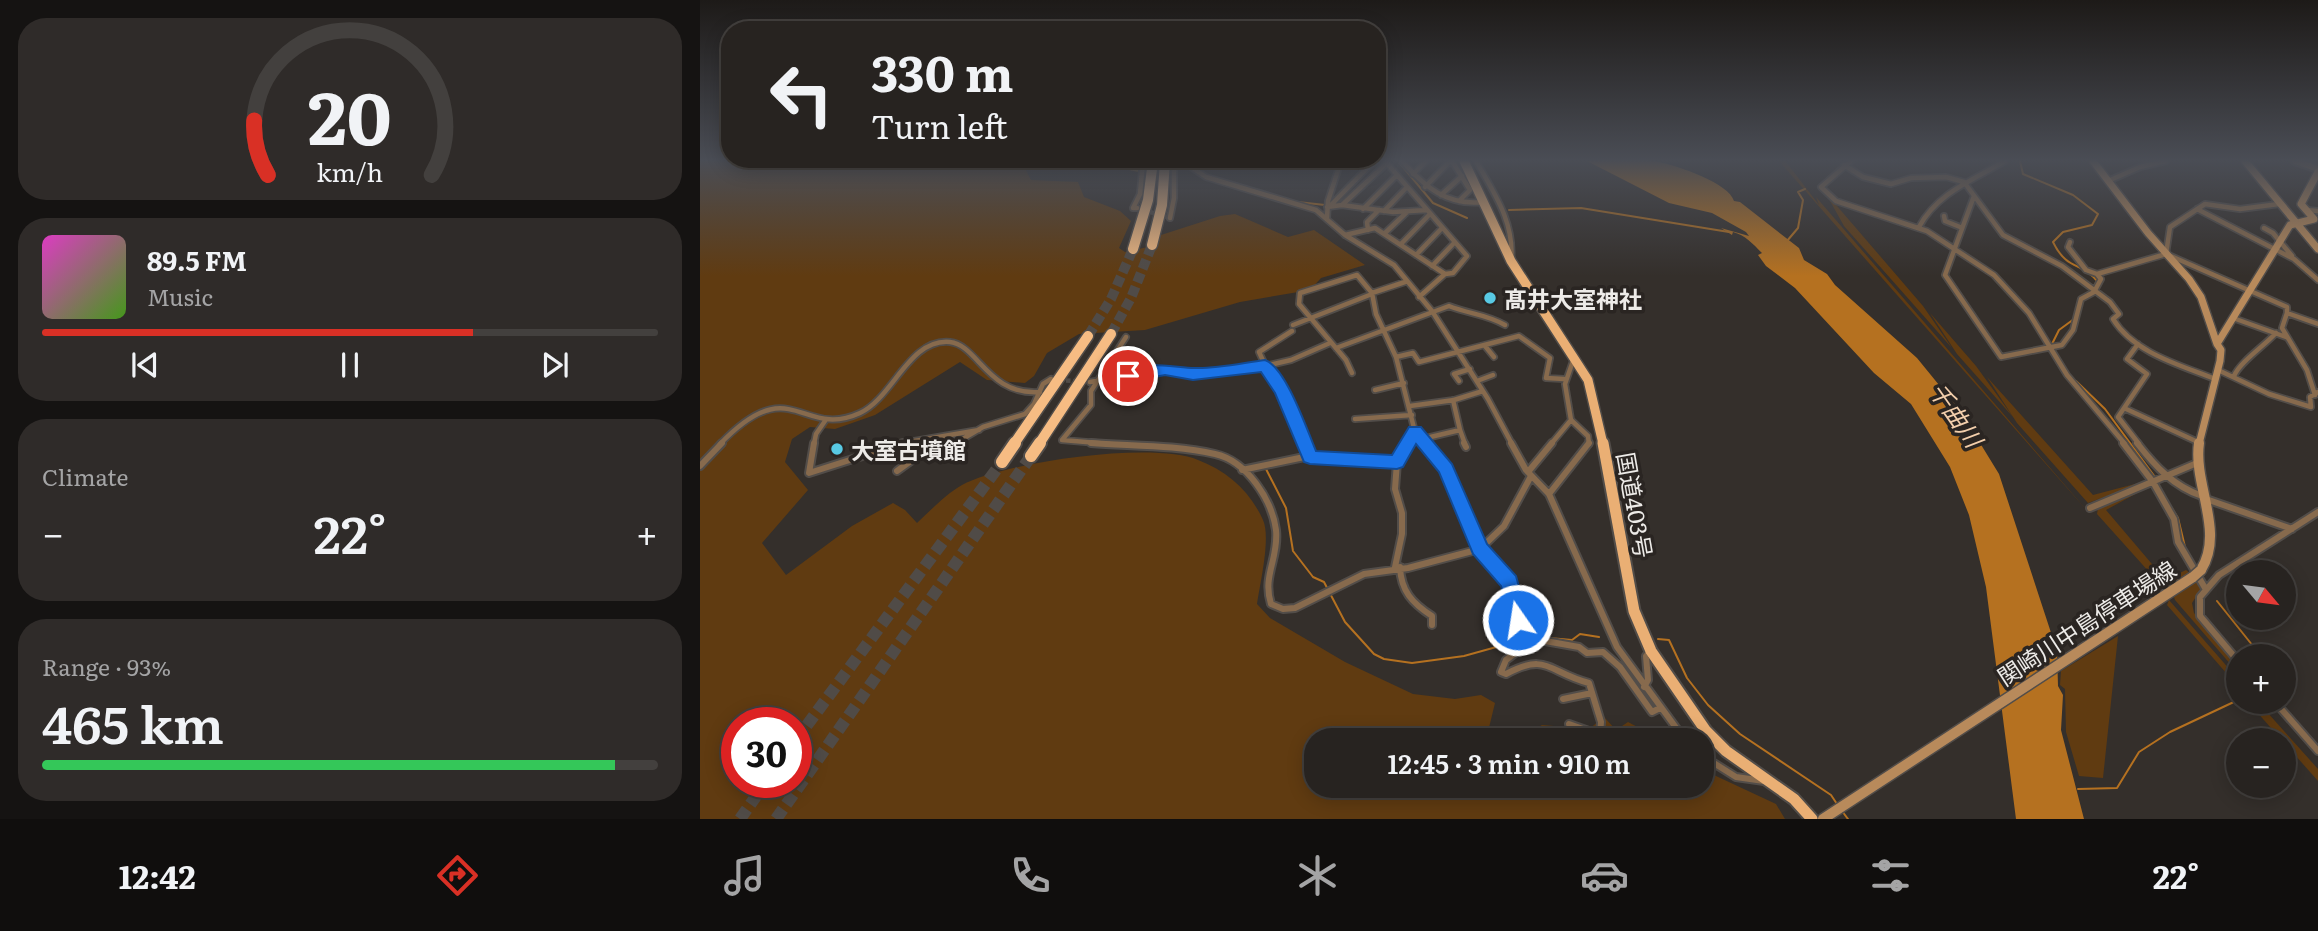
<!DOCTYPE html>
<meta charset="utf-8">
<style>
:root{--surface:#272320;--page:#2f2b29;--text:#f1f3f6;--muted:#a4a4a5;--line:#43403e;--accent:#d93025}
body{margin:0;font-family:Literata,"Noto Sans JP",serif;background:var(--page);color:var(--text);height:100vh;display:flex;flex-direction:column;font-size:26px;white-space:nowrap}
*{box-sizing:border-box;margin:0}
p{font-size:23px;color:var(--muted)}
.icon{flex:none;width:38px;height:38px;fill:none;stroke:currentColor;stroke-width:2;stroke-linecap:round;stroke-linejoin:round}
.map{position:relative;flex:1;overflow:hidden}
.details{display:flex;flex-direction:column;gap:18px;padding:18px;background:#151312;width:700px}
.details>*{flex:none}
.top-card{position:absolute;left:21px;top:21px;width:665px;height:147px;border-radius:28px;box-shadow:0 4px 18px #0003,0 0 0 2px var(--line);background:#272320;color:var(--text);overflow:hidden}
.needle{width:46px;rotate:119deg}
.buttons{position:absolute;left:1526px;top:560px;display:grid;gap:14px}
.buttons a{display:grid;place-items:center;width:70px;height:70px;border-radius:50%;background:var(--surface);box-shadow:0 4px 18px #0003,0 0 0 2px var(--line);font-size:35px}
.speed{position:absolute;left:21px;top:707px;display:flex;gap:14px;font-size:35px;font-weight:700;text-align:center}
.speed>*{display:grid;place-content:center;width:91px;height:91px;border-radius:50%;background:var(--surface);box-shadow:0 4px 18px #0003,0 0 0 2px var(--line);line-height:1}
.speed .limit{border:10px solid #d22;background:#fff;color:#111}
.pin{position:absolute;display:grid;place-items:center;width:60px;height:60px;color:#fff;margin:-30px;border:4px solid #fff;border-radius:50%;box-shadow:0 2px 7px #0007}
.me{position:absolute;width:77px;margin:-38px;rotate:347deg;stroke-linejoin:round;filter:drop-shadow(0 0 5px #0008)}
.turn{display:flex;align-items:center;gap:24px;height:147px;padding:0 35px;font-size:32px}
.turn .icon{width:91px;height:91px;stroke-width:2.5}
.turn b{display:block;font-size:49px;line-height:60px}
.big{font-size:52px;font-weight:600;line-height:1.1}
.details .card{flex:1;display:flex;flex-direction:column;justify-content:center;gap:10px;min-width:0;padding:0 24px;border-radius:28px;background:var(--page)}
.details .dial{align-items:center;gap:0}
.dial svg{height:182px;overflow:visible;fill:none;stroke:var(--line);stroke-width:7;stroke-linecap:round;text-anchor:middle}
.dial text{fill:var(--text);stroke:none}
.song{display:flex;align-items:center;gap:21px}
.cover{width:84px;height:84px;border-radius:10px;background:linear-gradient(135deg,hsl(310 70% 55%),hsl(100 70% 35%))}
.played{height:7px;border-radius:4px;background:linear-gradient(90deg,var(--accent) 70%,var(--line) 70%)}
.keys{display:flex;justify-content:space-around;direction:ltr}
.heat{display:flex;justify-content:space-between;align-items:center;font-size:38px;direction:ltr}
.charge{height:10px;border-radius:5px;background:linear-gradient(90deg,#34c759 93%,var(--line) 0)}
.trip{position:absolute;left:604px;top:728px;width:410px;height:70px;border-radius:28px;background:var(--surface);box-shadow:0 4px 18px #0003,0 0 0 2px var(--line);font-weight:600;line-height:70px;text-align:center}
.dock{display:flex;height:112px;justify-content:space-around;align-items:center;background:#100e0d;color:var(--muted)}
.dock .icon{width:49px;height:49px}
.dock .selected{color:var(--accent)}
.dock b{font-size:32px;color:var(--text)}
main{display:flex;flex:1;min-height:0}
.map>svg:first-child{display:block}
.green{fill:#603b11;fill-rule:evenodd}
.water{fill:#b57120}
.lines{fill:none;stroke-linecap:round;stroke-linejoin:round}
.stream{stroke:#b57120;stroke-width:2}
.minor-tunnel{stroke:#504b47;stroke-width:4.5;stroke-dasharray:4.5 2.5;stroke-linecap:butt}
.motorway-tunnel-far1{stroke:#504b47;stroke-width:10;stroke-dasharray:10 4.5;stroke-linecap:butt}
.motorway-tunnel{stroke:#504b47;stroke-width:12;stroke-dasharray:12 6;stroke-linecap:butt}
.minor-far1-casing{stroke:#524d49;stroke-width:8}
.minor-casing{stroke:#524d49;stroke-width:10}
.tertiary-casing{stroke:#524d49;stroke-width:10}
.secondary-far1-casing{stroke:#524d49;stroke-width:10}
.secondary-casing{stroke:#524d49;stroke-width:13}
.trunk-far1-casing{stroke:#524d49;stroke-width:12}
.trunk-casing{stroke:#524d49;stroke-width:15}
.motorway-far1-casing{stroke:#524d49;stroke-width:13}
.motorway-casing{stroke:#524d49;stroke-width:16}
.minor-far1{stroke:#876a4d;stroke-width:4.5}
.minor{stroke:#876a4d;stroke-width:6}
.tertiary{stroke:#876a4d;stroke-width:6}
.secondary-far1{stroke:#b88a5b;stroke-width:7}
.secondary{stroke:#b88a5b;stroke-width:10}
.trunk-far1{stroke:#eaaf74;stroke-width:9}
.trunk{stroke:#eaaf74;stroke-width:11}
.motorway-far1{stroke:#f6bc83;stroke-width:10}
.motorway{stroke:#f6bc83;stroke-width:12}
.secondary-bridge-casing{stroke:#524d49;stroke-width:13;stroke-linecap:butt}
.secondary-bridge{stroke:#b88a5b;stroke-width:10}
.route{fill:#1a73e8;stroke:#114b97;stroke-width:2}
.poi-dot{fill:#58c9e3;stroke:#2a2522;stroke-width:2.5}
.labels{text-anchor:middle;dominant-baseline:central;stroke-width:7;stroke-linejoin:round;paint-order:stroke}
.poi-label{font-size:23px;font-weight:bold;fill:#edebe8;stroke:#2a2522;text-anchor:start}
.street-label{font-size:23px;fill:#edebe8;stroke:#2a2522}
.water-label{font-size:24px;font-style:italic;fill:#f3cfac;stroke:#2a2522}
</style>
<main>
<section class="details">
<div class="card dial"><svg viewBox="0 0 100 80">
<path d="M14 69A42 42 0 1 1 86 69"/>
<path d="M14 69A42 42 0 0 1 8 45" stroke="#d93025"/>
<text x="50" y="56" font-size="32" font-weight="700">20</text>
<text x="50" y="72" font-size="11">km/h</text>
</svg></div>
<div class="card">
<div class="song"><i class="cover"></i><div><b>89.5 FM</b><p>Music</p></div></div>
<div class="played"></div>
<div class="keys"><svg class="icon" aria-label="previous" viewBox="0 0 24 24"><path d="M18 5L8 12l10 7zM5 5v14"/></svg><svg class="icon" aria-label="pause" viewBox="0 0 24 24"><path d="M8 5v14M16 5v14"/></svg><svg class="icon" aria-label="next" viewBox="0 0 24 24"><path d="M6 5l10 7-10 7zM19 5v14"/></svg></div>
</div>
<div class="card"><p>Climate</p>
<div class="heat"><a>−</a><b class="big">22°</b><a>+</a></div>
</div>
<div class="card"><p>Range · 93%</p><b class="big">465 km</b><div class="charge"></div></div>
</section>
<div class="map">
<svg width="1618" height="819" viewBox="0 0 1618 819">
<rect width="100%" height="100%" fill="#342f2b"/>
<path class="green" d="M0,161H321L331,180L378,182L384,197L420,211L431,221L419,248L425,252L457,245L461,235L520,216L535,214L588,237L614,230L665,265L621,278L610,290L540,302L445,330L379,334L347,353L334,376L325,383L287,380L260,362L175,415L135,429L110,427L92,439L85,462L108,490L62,543L86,575L152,526L193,503L205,510L217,523C231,510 246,494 262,485C305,462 453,441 498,460C527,471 550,491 563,520C571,537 560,584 557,604L570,618L645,662L713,694L755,699L781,695L795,703L786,740H616V786H1001V769L1076,804L1085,819H0ZM37,723H96V782H37Z
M1079,161H1085L1090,167L1119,205L1116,197L1390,514Z
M1125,192L1223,306L1252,348L1144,226Z
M1230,313L1276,366L1313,417L1257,354Z
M1287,377L1393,495L1450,480L1388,503L1317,423Z
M1450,486L1406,510L1463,577L1469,578L1486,570L1491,574L1468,589L1459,583L1397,514L1398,508Z
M1496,582L1501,589L1492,603L1494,613L1538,666V673L1475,600L1474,597Z
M1469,600L1538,679V692L1534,682L1467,605Z
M1418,636L1403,778L1379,776L1366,732L1365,689L1360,685L1361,671Z
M1548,702H1558L1618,769V781Z
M904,717L916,730L928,722L962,740H816L842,725L889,729Z"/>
<path class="water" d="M887,161C909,161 937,157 959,162C978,166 1029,183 1034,201L1040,202L1099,248L1104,260L1127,274L1135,285L1217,358L1261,412L1299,474L1357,651L1358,686L1363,695L1361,730L1384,819H1316L1286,587L1269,515L1250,467L1211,404L1174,373L1095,288L1066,266L1058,255L1062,253C1053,244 1045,235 1033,232L1032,235L1021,228L1049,236L1046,232L1012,213L969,203Z"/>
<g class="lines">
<path class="stream" d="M389,161L439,171
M698,161L733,203L767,218
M1320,161L1323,174L1373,195L1398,214L1392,225L1363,232L1353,242C1367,271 1382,262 1397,281L1394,286
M1123,182L1142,165
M598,202L625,205
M648,203L657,205
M809,210L881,208L1029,232
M1087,241L1098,228L1103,200L1098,192L1105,189
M1380,297L1390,292
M1352,344L1359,330L1374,319
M1376,381L1405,409L1455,477
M566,469L586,508L593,551L613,577L624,582L645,622L674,654L684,659L712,663L764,656L829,638
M1471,507L1478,518L1485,547
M1517,601L1561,656
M838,637L872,640L880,634L899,637
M958,639L969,640L987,678L1008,705L1040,734L1131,795L1137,804
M1378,789L1417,788L1439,752L1470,732L1538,700
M1142,811L1148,819"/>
<path class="minor-tunnel" d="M437,208L470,218
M359,380L390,382"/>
<path class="motorway-tunnel-far1" d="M411,334L431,298L452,245
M388,336L411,299L433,249"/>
<path class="motorway-tunnel" d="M96,740L302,462
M40,819L66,782
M76,819L331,456"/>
<g class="minor-far1-casing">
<path id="minor-far1" d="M482,161L506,177L616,210L645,235L694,265L732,311L788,399L812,444
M702,161C725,187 747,206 783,202
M752,161L770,190L759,201
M776,161C794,193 815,223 811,261
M1151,161L1121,187L1136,201L1227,231L1294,275L1329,313L1367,375L1425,444
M1144,165L1163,177L1191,184L1211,178L1246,177L1264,182L1303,235L1362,266L1410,302L1419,314L1413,319C1434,353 1480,365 1515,379
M713,174L726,161
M1408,181L1440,167L1466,161
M725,187L750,161
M741,195L762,176
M1274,196L1245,275L1301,357L1362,345L1373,330L1381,299L1394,292L1401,279L1397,274L1466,254L1587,307V313L1618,324
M642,205L687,163
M630,206L674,161
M627,207L642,205L693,212L727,210
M437,208H433L440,194L443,161
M663,209L697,175
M1497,209L1594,259L1618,280
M1606,210L1618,211
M684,211L707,187
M1244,216L1245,221L1260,227
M470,218L474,198V161
M627,218L628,201L641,161
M1219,227C1237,193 1273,180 1305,161
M1564,228L1573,233L1592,256
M668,230L667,222L679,210
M685,233L707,212
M645,235L675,228L745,274L753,273L767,256L685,161
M1370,242L1368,247L1386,270L1397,274
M701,244L730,214
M1466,254L1470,227L1505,204L1540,209L1579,204
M716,255L742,228
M732,266L755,242
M672,293L705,282
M719,297L745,274
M1587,313L1582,328L1607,370L1615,395
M1533,318L1586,337
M593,325L672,294
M592,331L559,352L572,380L582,391L605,444
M1438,344L1427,359L1447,374L1418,417L1439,444
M785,346L794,357
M636,348L749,306C769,314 786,314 805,325
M696,357L713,353L719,362L819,336L850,358L846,378L864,379
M874,358L865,384L871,420L888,436L889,444
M1518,370L1569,394L1611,407L1610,397L1618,392
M652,373L646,360L599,304L600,293L657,275L672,293L676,314L696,357L715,432L725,444
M1534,376C1540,362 1564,346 1576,333
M759,381L754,374L770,369
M777,381L793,375
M390,382L465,369L493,374L565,366L591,360L630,343
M675,390L704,383
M710,406L754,400L783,391
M1424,408L1500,443
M655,419L712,415
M760,430L765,444
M722,439L760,430L753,400
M20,444C92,369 101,440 160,413C193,398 209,338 250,342C278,345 288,396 340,392
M114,444L116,434L125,421
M197,444L279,430
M254,444L283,427L325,414L334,404L343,384L351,379
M410,444L362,440L391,405V391L426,337
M708,444L715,432
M851,444L871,420"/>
</g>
<g class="minor-casing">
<path id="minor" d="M114,443L109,473L203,443
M391,443C431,446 476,445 515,454C547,461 572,500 576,530C579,558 562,576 571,604L583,609L595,608L664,574L708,568L780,549L804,526L831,476
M604,443L610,457
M724,443L746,469L780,549L810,582L818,620L834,639L879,647L887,653L903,652L920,667L952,712L960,708
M764,443L766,447
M811,443L826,470L849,494L917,647L985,740
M1423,443L1453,482L1474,519L1478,542L1505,588
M1437,443C1455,466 1473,486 1502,496
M0,466L22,443
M542,470L609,456L697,462
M197,471L219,455L257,443
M828,472L852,443
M849,494L889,443
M1506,499L1592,529
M1390,508L1497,463
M695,567L702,534V513L695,489L697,462L709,443
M700,567C701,591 712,603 732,616V625
M834,639L806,660L801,672L806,674C847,652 848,672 889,683L901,722L900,735L869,724
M1538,661L1500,616V597L1519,575L1618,512
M944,687L948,680L946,656L951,651
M863,699L892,693
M1575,702L1618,751
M1001,755L1036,777L1064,781"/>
</g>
<g class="tertiary-casing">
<path id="tertiary" d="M1595,161L1618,169"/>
</g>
<g class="secondary-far1-casing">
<path id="secondary-far1" d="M1393,161L1448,233L1489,279L1501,297L1517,344
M1545,161L1618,249
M1499,444L1520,361L1521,350L1517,344L1590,225L1614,219L1601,204L1618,172"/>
</g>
<g class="secondary-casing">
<path id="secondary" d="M1499,443C1493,485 1525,531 1501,570
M1123,819L1493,577"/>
</g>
<g class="trunk-far1-casing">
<path id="trunk-far1" d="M764,161L811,261L888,380L903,444"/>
</g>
<g class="trunk-casing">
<path id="trunk" d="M903,443L934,611L951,651L1006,731L1026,751L1094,799L1112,819"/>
</g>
<g class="motorway-far1-casing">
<path id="motorway-far1" d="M452,245L462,205L465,161
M433,249L448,200L453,161
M314,444L388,336
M339,444L411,334"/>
</g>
<g class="motorway-casing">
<path id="motorway" d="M331,456L340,443
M302,462L315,443"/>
</g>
<use href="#minor-far1" class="minor-far1"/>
<use href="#minor" class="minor"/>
<use href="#tertiary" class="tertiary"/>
<use href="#secondary-far1" class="secondary-far1"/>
<use href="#secondary" class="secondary"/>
<use href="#trunk-far1" class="trunk-far1"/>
<use href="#trunk" class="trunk"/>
<use href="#motorway-far1" class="motorway-far1"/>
<use href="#motorway" class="motorway"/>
<g class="secondary-bridge-casing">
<path id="secondary-bridge" d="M1493,577L1501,570"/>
</g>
<use href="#secondary-bridge" class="secondary-bridge"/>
</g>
<linearGradient id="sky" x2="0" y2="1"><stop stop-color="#1d1a18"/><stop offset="0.58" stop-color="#4a4d55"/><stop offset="1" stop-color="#4a4d55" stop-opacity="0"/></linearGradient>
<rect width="1618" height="276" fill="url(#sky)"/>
<path class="route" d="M565,360C586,367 607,430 616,451L692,455L709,427H721L752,464L787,544L816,576L828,620L825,626L818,629L812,626L801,586L773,554L739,472L716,444L703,467L697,469L610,464L604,462L575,393L561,372L493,380L465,375L428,382L420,376C433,357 476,368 494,368C517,369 542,363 565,360Z"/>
<g class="poi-dot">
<circle cx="790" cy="298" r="7"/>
<circle cx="137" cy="449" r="7"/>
</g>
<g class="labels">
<g class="poi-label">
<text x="804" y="298">髙井大室神社</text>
<text x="151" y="449">大室古墳館</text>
</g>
<g class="street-label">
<text transform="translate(936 505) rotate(80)">国道403号</text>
<text transform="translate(1386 622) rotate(-33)">関崎川中島停車場線</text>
</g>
<g class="water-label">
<text transform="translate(1257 414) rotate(55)">千曲川</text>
</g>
</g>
</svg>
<div class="buttons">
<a><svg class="needle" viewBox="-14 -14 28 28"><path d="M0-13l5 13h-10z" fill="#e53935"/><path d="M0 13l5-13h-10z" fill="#a4a4a5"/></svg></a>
<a>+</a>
<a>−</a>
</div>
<div class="speed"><div class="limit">30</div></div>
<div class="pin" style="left:428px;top:376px;background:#d93025"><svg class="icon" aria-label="arrive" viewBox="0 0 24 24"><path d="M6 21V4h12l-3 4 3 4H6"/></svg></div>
<svg class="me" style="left:818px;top:620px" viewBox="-20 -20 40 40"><circle r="17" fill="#1a73e8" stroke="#fff" stroke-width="3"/><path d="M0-11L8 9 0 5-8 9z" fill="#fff"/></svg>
<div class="trip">12:45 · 3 min · 910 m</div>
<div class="top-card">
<div class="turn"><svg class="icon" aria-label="left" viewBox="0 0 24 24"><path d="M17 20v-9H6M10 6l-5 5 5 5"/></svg><div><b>330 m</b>Turn left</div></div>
</div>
</div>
</main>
<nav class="dock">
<b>12:42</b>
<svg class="icon selected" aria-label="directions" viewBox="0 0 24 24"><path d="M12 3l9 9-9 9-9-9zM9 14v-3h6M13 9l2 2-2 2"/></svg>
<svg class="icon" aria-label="music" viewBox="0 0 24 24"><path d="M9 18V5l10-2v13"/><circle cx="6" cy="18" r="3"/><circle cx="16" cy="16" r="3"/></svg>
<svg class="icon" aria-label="phone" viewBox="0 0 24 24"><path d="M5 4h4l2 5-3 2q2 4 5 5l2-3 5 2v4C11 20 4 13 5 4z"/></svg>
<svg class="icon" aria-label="climate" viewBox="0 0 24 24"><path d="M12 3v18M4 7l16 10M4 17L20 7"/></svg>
<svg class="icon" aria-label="car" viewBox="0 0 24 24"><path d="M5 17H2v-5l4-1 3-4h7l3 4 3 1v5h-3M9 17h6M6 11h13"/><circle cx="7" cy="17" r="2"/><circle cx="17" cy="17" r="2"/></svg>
<svg class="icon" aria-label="filters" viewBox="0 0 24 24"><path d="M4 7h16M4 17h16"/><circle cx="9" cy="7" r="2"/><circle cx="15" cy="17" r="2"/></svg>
<b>22°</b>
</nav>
